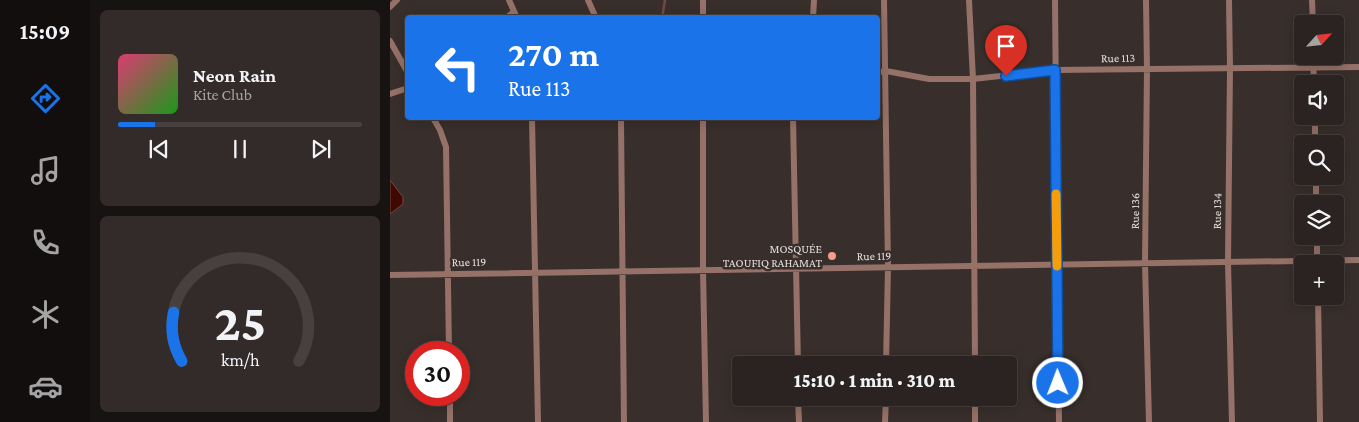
<!DOCTYPE html>
<meta charset="utf-8">
<style>
:root{--surface:#2a2321;--page:#322b2a;--text:#f1f3f6;--muted:#a5a4a5;--line:#46403f;--accent:#1a73e8}
body{margin:0;font-family:"Crimson Pro",serif;background:var(--page);color:var(--text);height:100vh;display:flex;flex-direction:column;font-size:19px;white-space:nowrap}
*{box-sizing:border-box;margin:0}
p{font-size:16px;color:var(--muted)}
.icon{flex:none;width:28px;height:28px;fill:none;stroke:currentColor;stroke-width:2;stroke-linecap:round;stroke-linejoin:round}
.map{position:relative;flex:1;overflow:hidden}
.drawer{display:flex;flex-direction:column;gap:10px;padding:10px;background:#171312;width:300px}
.drawer>*{flex:none}
.top-card{position:absolute;left:15px;top:15px;width:475px;height:105px;border-radius:5px;box-shadow:0 2px 12px #0003,0 0 0 1px var(--line);background:#1a73e8;color:#fff;overflow:hidden}
.needle{width:32px;rotate:63deg}
.fabs{position:absolute;left:904px;top:15px;display:grid;gap:10px}
.fabs a{display:grid;place-items:center;width:50px;height:50px;border-radius:5px;background:var(--surface);box-shadow:0 2px 12px #0003,0 0 0 1px var(--line);font-size:25px}
.speed{position:absolute;left:15px;top:341px;display:flex;gap:10px;font-size:25px;font-weight:700;text-align:center}
.speed>*{display:grid;place-content:center;width:65px;height:65px;border-radius:50%;background:var(--surface);box-shadow:0 2px 12px #0003,0 0 0 1px var(--line);line-height:1}
.speed .limit{border:8px solid #d22;background:#fff;color:#111}
.pin{position:absolute;display:grid;place-items:center;width:42px;height:42px;color:#fff;margin:-51px -21px;border-radius:50% 50% 50% 0;rotate:-45deg;box-shadow:0 0 5px #0007}
.pin .icon{rotate:45deg}
.me{position:absolute;width:55px;margin:-28px;rotate:359deg;stroke-linejoin:round;filter:drop-shadow(0 0 4px #0008)}
.turn{display:flex;align-items:center;gap:18px;height:105px;padding:0 20px;font-size:22px}
.turn .icon{width:65px;height:65px;stroke-width:2.5}
.turn b{display:block;font-size:35px;line-height:42px}
.drawer .card{flex:1;display:flex;flex-direction:column;justify-content:center;gap:8px;min-width:0;padding:0 18px;border-radius:8px;background:var(--page)}
.drawer .dial{align-items:center;gap:0}
.dial svg{height:130px;overflow:visible;fill:none;stroke:var(--line);stroke-width:7;stroke-linecap:round;text-anchor:middle}
.dial text{fill:var(--text);stroke:none}
.song{display:flex;align-items:center;gap:15px}
.cover{width:60px;height:60px;border-radius:8px;background:linear-gradient(135deg,hsl(340 70% 55%),hsl(120 70% 35%))}
.played{height:5px;border-radius:2px;background:linear-gradient(90deg,var(--accent) 15%,var(--line) 15%)}
.keys{display:flex;justify-content:space-around;direction:ltr}
.trip{position:absolute;left:342px;top:356px;width:285px;height:50px;border-radius:5px;background:var(--surface);box-shadow:0 2px 12px #0003,0 0 0 1px var(--line);font-weight:800;line-height:50px;text-align:center}
main{display:flex;flex:1;min-height:0}
.tabs{display:flex;flex-direction:column;width:90px;justify-content:space-around;align-items:center;background:#110e0d;color:var(--muted)}
.tabs .icon{width:35px;height:35px}
.tabs .current{color:var(--accent)}
.tabs b{font-size:22px;color:var(--text)}
.map>svg:first-child{display:block}
.water{fill:#400900;stroke:#714942}
.lines{fill:none;stroke-linecap:round;stroke-linejoin:round}
.stream{stroke:#714942;stroke-width:2.5}
.minor{stroke:#957168;stroke-width:6}
.route-casing{stroke:#114b97;stroke-width:12}
.route{stroke:#1a73e8;stroke-width:9}
.slow{stroke:#f59e0b;stroke-width:9}
.poi-dot{fill:#f49e88;stroke:#382f2c;stroke-width:2}
.labels{text-anchor:middle;dominant-baseline:central;stroke-width:5;stroke-linejoin:round;paint-order:stroke}
.street-label{font-size:12px;fill:#e4dedc;stroke:#382f2c}
.poi-label{font-size:12px;fill:#e4dedc;stroke:#382f2c;text-anchor:end}
</style>
<main>
<nav class="tabs">
<b>15:09</b>
<svg class="icon current" aria-label="directions" viewBox="0 0 24 24"><path d="M12 3l9 9-9 9-9-9zM9 14v-3h6M13 9l2 2-2 2"/></svg>
<svg class="icon" aria-label="music" viewBox="0 0 24 24"><path d="M9 18V5l10-2v13"/><circle cx="6" cy="18" r="3"/><circle cx="16" cy="16" r="3"/></svg>
<svg class="icon" aria-label="phone" viewBox="0 0 24 24"><path d="M5 4h4l2 5-3 2q2 4 5 5l2-3 5 2v4C11 20 4 13 5 4z"/></svg>
<svg class="icon" aria-label="climate" viewBox="0 0 24 24"><path d="M12 3v18M4 7l16 10M4 17L20 7"/></svg>
<svg class="icon" aria-label="car" viewBox="0 0 24 24"><path d="M5 17H2v-5l4-1 3-4h7l3 4 3 1v5h-3M9 17h6M6 11h13"/><circle cx="7" cy="17" r="2"/><circle cx="17" cy="17" r="2"/></svg>
</nav>
<section class="drawer">
<div class="card">
<div class="song"><i class="cover"></i><div><b>Neon Rain</b><p>Kite Club</p></div></div>
<div class="played"></div>
<div class="keys"><svg class="icon" aria-label="previous" viewBox="0 0 24 24"><path d="M18 5L8 12l10 7zM5 5v14"/></svg><svg class="icon" aria-label="pause" viewBox="0 0 24 24"><path d="M8 5v14M16 5v14"/></svg><svg class="icon" aria-label="next" viewBox="0 0 24 24"><path d="M6 5l10 7-10 7zM19 5v14"/></svg></div>
</div>
<div class="card dial"><svg viewBox="0 0 100 80">
<path d="M14 69A42 42 0 1 1 86 69"/>
<path d="M14 69A42 42 0 0 1 9 39" stroke="#1a73e8"/>
<text x="50" y="56" font-size="32" font-weight="700">25</text>
<text x="50" y="72" font-size="11">km/h</text>
</svg></div>
</section>
<div class="map">
<svg width="969" height="422" viewBox="0 0 969 422">
<rect width="100%" height="100%" fill="#382f2c"/>
<path class="water" d="M0,180L13,197V204L0,214Z"/>
<g class="lines">
<path class="stream" d="M272,18L275,0"/>
<path class="minor" d="M119,0L127,18
M198,0L206,18
M313,0V18
M494,0L498,267L496,365
M579,0L583,79L585,365
M665,0L669,422
M756,0L757,69L755,263L759,422
M839,0L840,68L838,262L842,422
M922,0L923,24
M0,7L7,0
M116,18L124,12
M423,18L424,0
M0,41L18,73
M923,56L924,84
M488,72L496,71L539,79H583L665,70L969,67
M0,94L18,88
M925,116V144
M43,118L50,130L56,147L59,352
M142,118L148,422
M313,118V270L316,422
M403,118L408,365
M231,120L234,422
M926,176V204
M927,236V264
M0,275L969,260
M928,296L930,422
M60,395V422
M408,398L409,422
M585,398V422
M495,422L496,398"/>
</g>
<g class="lines">
<g class="route-casing">
<path id="route" d="M616,76L665,70L668,383"/>
</g>
<use href="#route" class="route"/>
<path class="slow" d="M666,194L667,266"/>
</g>
<circle class="poi-dot" cx="442" cy="256" r="5"/>
<g class="labels">
<g class="street-label">
<text transform="translate(728 58) rotate(-1)">Rue 113</text>
<text transform="translate(745 211) rotate(-89)">Rue 136</text>
<text transform="translate(827 211) rotate(-89)">Rue 134</text>
<text transform="translate(484 256) rotate(-1)">Rue 119</text>
<text transform="translate(79 262) rotate(-1)">Rue 119</text>
</g>
<g class="poi-label">
<text x="432" y="249">MOSQUÉE<tspan x="432" dy="14">TAOUFIQ RAHAMAT</tspan></text>
</g>
</g>
</svg>
<div class="fabs">
<a><svg class="needle" viewBox="-14 -14 28 28"><path d="M0-13l5 13h-10z" fill="#e53935"/><path d="M0 13l5-13h-10z" fill="#a5a4a5"/></svg></a>
<a><svg class="icon" aria-label="sound" viewBox="0 0 24 24"><path d="M4 9h4l5-4v14l-5-4H4zM17 9q2 3 0 6"/></svg></a>
<a><svg class="icon" aria-label="search" viewBox="0 0 24 24"><circle cx="10" cy="10" r="6"/><path d="M15 15l6 6"/></svg></a>
<a><svg class="icon" aria-label="layers" viewBox="0 0 24 24"><path d="M12 4l9 5-9 5-9-5zM3 14l9 5 9-5"/></svg></a>
<a>+</a>
</div>
<div class="speed"><div class="limit">30</div></div>
<div class="pin" style="left:616px;top:76px;background:#d93025"><svg class="icon" aria-label="arrive" viewBox="0 0 24 24"><path d="M6 21V4h12l-3 4 3 4H6"/></svg></div>
<svg class="me" style="left:668px;top:383px" viewBox="-20 -20 40 40"><circle r="17" fill="#1a73e8" stroke="#fff" stroke-width="3"/><path d="M0-11L8 9 0 5-8 9z" fill="#fff"/></svg>
<div class="trip">15:10 · 1 min · 310 m</div>
<div class="top-card">
<div class="turn"><svg class="icon" aria-label="left" viewBox="0 0 24 24"><path d="M17 20v-9H6M10 6l-5 5 5 5"/></svg><div><b>270 m</b>Rue 113</div></div>
</div>
</div>
</main>
